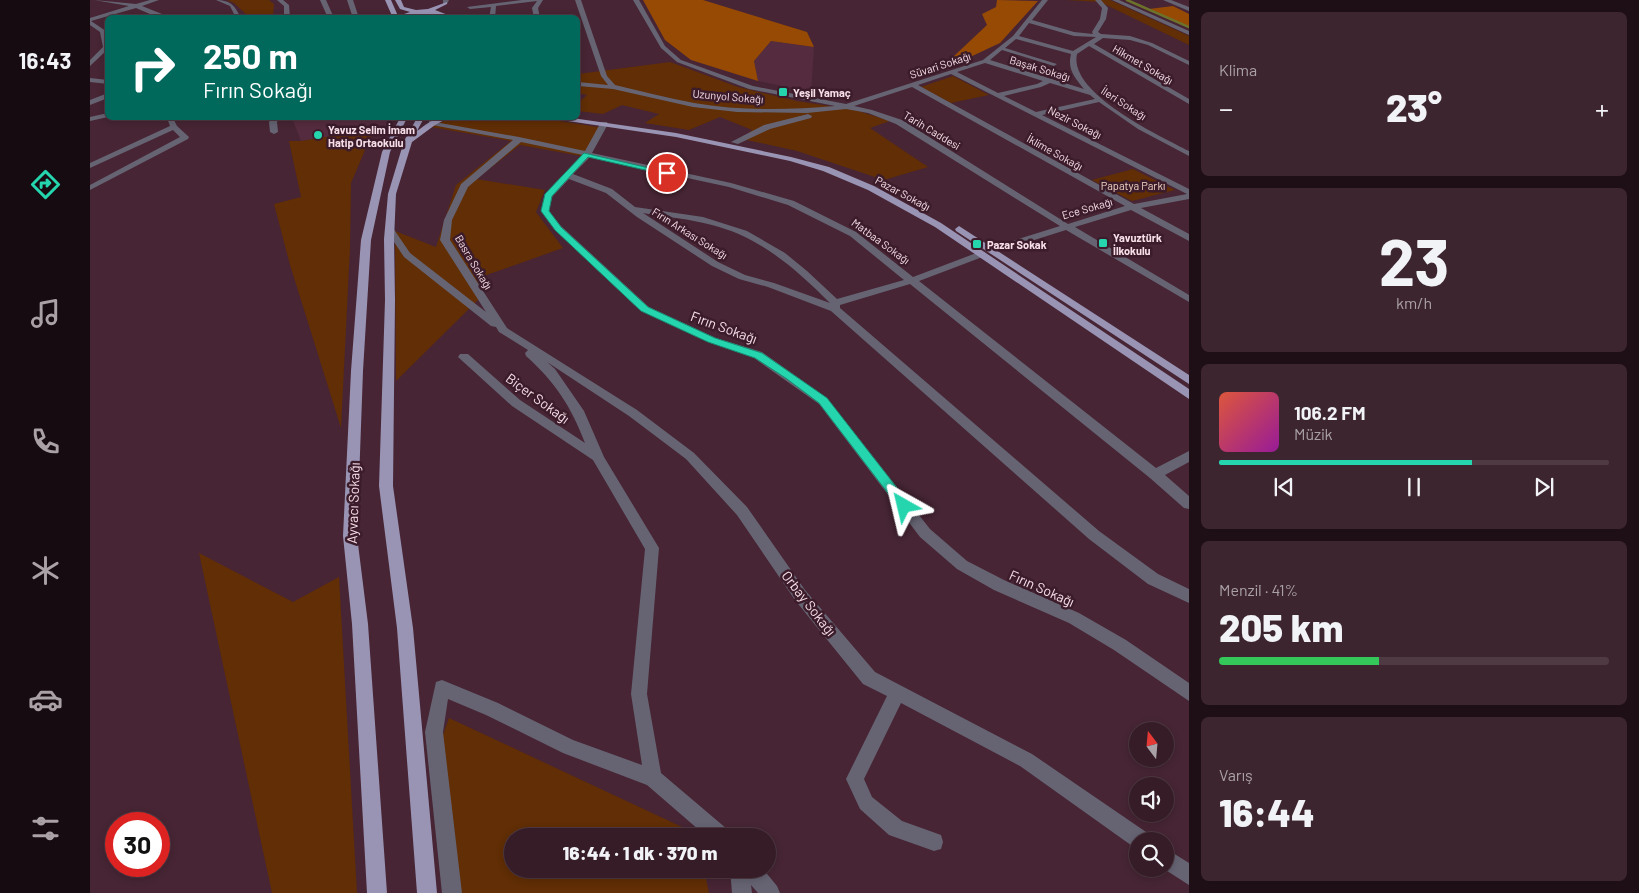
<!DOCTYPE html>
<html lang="tr">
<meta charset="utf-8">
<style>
:root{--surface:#351c27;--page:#3d252f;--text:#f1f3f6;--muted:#aaa1a7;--line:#4f3a44;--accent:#24d5ae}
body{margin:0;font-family:Barlow,sans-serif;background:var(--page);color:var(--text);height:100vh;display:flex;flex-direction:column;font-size:19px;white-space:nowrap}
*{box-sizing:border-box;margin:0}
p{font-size:16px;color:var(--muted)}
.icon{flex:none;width:28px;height:28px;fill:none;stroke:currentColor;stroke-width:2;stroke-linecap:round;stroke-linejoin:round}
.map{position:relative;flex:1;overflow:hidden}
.side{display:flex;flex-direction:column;gap:12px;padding:12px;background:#1d0f15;width:450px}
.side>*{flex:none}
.hud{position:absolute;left:15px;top:15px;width:475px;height:105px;border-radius:8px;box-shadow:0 2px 8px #0003,0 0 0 1px var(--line);background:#00695c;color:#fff;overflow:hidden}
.needle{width:32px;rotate:344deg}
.fabs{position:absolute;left:1039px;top:722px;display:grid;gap:10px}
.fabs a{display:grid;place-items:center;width:45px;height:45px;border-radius:50%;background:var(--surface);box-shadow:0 2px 8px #0003,0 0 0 1px var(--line);font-size:25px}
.speed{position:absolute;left:15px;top:812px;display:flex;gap:10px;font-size:25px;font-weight:700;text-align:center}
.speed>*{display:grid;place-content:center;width:65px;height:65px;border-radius:50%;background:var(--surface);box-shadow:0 2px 8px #0003,0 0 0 1px var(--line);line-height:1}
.speed .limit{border:8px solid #d22;background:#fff;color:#111}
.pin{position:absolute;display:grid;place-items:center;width:42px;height:42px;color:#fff;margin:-21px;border:2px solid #fff;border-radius:50%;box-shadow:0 1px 5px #0007}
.me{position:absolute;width:55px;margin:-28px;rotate:323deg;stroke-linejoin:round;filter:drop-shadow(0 0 4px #0008)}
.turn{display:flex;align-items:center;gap:18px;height:105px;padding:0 15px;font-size:22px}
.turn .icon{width:65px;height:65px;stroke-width:2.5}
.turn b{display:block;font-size:35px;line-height:42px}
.big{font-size:38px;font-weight:800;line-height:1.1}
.side .tile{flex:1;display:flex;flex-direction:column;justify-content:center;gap:8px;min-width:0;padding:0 18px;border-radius:8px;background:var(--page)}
.side .dial{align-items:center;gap:0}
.dial b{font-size:65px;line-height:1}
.song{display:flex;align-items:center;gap:15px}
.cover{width:60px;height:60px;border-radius:8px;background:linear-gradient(135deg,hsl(10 70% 55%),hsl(300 70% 35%))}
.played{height:5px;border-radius:2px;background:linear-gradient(90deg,var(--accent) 65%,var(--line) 65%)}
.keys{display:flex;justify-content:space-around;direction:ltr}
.heat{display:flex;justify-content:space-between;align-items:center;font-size:28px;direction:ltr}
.charge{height:8px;border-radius:4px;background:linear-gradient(90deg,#34c759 41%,var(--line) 0)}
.trip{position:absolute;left:414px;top:828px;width:272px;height:50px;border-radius:25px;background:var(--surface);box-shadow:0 2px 8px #0003,0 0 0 1px var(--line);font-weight:800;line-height:50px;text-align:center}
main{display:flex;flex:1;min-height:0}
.menu{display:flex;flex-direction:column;width:90px;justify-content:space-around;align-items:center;background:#150b10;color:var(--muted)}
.menu .icon{width:35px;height:35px}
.menu .on{color:var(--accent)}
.menu b{font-size:22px;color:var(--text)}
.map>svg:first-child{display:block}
.built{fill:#552c3f}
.green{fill:#612e05}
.forest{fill:#974a04}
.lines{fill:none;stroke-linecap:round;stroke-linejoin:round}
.stream{stroke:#6d722b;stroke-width:2.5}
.minor{fill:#666473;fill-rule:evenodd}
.major{fill:#9994b4;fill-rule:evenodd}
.route{fill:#24d5ae;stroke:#178a71}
.poi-dot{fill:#24d5ae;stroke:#3c1c2a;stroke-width:2}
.labels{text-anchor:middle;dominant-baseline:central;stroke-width:5;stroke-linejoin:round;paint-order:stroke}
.far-street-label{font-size:11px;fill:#f6dfe8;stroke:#3c1c2a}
.far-poi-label{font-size:11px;font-weight:bold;fill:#f6dfe8;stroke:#3c1c2a;text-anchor:start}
.far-park-label{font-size:11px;fill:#f0d5c5;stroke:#3c1c2a}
.street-label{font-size:14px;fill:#f6dfe8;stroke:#3c1c2a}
</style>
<main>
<nav class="menu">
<b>16:43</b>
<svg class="icon on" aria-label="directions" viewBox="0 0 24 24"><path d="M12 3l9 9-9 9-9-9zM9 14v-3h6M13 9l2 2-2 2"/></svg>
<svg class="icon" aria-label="music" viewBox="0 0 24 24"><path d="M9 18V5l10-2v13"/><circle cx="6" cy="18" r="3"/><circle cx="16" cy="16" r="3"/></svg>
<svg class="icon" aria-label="phone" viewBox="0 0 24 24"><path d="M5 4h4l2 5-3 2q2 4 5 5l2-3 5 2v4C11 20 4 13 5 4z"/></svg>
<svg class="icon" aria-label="climate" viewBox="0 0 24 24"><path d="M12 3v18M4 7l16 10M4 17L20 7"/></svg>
<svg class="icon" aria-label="car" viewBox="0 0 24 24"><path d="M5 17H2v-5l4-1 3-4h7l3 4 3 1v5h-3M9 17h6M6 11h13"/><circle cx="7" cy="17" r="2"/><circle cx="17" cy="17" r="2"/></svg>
<svg class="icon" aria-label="filters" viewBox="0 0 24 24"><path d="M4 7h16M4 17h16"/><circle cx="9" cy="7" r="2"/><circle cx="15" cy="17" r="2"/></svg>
</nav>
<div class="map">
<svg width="1099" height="893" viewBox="0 0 1099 893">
<rect width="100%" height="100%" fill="#472534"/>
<path class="built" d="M681,41L724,47L721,92L668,81L664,61Z
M202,118H302L296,127L211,141Z"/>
<path class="green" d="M137,0H179L184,4L183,17H159L144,3Z
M976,0H1020L1099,36V45L1010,2Z
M580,62L648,87L707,101L765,110L800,121L780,128L838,167L794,180L707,151L652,139L662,130L630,117L599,130L555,123L569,114L532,105L513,114L488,111V103L497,95L488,93V74Z
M863,76L899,95L861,103L831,87Z
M360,118H450L514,128L491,156L430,145L386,179L455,190L446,212L473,248L388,278L390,298L306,381L305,231L346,247L366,185L421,141L341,127Z
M284,129L261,183L260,248L251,428L200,265L184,204L211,197L199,141H211Z
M1043,169L1085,190L1042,201L1002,180Z
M109,553L203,602L249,577L267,893H182Z
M359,718L607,834V836H422V869H614L619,893H369L348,749Z"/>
<path class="forest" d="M553,0H613L717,32L724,47L681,41L664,61L668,81L601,60L575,40Z
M907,0L948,1L910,43L846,73L897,25L892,14L906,7Z
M1083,6L1099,14V28L1059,9Z"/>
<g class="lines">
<path class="stream" d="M1037,0L1099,27"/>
<path class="minor" d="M4,0L46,4L60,0H69L52,6L72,14L74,18H69L46,8L1,21L16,31L18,49L0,66V60L13,47L10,32L0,25V18L39,6Z
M126,0C141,0 145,6 151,18H146L140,6Z
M187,0H193L199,5L200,18H194V6Z
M230,0H236L244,18H238Z
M257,0H263L269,18H263Z
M353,0H359L357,4H353Z
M432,0H453L448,8L450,18H444L442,8L447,1L406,6L405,18H399L401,7L380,9L377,7Z
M485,0H491L517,76L525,85C551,91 578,98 604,103C650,111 699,110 745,106L659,89L587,62L571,48L543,0H549L575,46L591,60L663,86L756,104L893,60L923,36L952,0H958L942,20L984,32L1003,34L1002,32L1010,19L1012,8L1005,0H1011L1018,8L1016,19L1008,32L1011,34L1040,36L1062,43L1099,61V65L1058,45L1040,40L1013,38L1004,44L1099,99V104L999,46L987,54C978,93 1070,136 1099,151V156L1048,129L1009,102L952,115L1099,189V199L1051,208L1099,234V241L1041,210L985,227L1099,295V302L976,230L906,252H900V248L970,226L806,124L778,113L756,109L717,113L647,112L603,107L523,89L488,86V82L518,85L511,76ZM939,23L984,36L1006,37L983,51L929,36ZM926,39L981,54C977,69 985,78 994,89L900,60L912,50L964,66L967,64L915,48ZM895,63L953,81L947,84L908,93L867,72ZM861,74L1097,194L1044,204L828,85ZM960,83L1000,95L1005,99L946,112L914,96L951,87ZM822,87L1035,206L978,224L812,120L782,110L764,106Z
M1022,0H1029L1099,31V35Z
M1073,0H1081L1099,7V11Z
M0,78L18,80V84L0,82Z
M18,93V98L0,105V100Z
M18,113V117L0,121V117Z
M718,114L722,116L721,118L680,129L648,144L641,142L674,125Z
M77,118H83L87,126L99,137L98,139L0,190V185L90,137L83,130L0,168V163L80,126Z
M182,118H189L187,122L188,132L184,134L180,132L179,122Z
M339,121L429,137L495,151L511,122H517L518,124L502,153L641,183L704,201L766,232L823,277L889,252H895V256L829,281L1066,468L1099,451V462L1075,475L1099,496V509L1094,508L1060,478L820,284L750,305V308L1009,531L1068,574L1099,589V603L1058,584L999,539L741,311L678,287L649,279L622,266L547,217L516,193L479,179L462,197L459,211L471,226L559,307L626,338L672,352L737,398L840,529L877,561L914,580L989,613L1036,640L1099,683V701L1024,650L979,623L904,590L867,569L830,537L729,404L664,358L618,342L551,311L465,230L451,211L455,194L493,155L431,142L378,187L362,220L360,240L417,328L547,410L604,453L657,507L715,590L785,672L942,754L1059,834L1061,841H1048V849L1045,848L930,766L811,703L774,779L782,797L812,821L851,835L853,842L851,849L844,851L799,835L770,809L756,779L797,696L773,684L705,600L647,515L596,459L539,416L457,362L465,369L494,411L514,457L569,548L557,694L571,773L637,829L639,836H616L557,785L473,753L396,715L358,699L353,732L372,893H352L335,732L346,682L352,680L408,703L483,740L552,765L541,694L555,549L503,460L422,406L368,357L370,354H378L430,400L495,443C481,406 465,382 436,356L435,353L438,350L409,332L406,327L401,326L314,257L296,230L300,227L303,228L320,253L396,312L350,240L354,220L371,184L423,140L342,125H339ZM500,157L639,187L698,205L760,236L814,280L747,299L717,271L695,253L657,231L613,217L545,207L522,189L483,174ZM553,213C576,217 600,219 622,225C670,237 706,269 740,303L684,283L655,275L628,262Z
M1075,848L1099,863V885L1074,869Z
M640,869H673L687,886L690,893H668L661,885L662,893H642Z"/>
<path class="major" d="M295,0H301L308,16L320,12L310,9L305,0H311L314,7L326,10L338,9L357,2V4L345,10L358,15L355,17C334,10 323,18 303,18Z
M310,118H317L300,152L281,240L273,371L267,536L278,624L297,893H277L262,624L253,536L261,371L271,240L292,152Z
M327,118H334L327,131C337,124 345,116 358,118L345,125L322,142L306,194L304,239L305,300L303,486L323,628L347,893H327L307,628L289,486L295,300L294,239L298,194L314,141Z
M467,118H482L586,133L701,157L739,167L784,186L851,223L1099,389V399L845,227L778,190L733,171L700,161L586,137L471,120Z
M869,226L1099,375V384L866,231L865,229Z"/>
</g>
<path class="route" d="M494,153L581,173L577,175L498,157L462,196L459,211L471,227L558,307L625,338L672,353L737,398L818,502L820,506L818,509H810L729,403L697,379L665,358L618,342L551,311L465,230L451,211L455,194Z"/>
<g class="poi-dot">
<rect x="688" y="87" width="10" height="10" rx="2.5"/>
<circle cx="228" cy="135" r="5"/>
<rect x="1008" y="238" width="10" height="10" rx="2.5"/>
<rect x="882" y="239" width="10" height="10" rx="2.5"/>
</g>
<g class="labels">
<g class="far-street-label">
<text transform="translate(1053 64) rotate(30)">Hikmet Sokağı</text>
<text transform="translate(850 65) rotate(-18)">Süvari Sokağı</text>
<text transform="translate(950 68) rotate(17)">Başak Sokağı</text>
<text transform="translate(638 96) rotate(5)">Uzunyol Sokağı</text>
<text transform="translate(1034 103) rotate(33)">İleri Sokağı</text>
<text transform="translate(985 122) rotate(27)">Nezir Sokağı</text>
<text transform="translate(842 130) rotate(31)">Tarih Caddesi</text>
<text transform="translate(965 152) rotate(29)">İklime Sokağı</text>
<text transform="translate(813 193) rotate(28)">Pazar Sokağı</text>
<text transform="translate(997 208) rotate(-16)">Ece Sokağı</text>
<text transform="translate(600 233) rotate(32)">Fırın Arkası Sokağı</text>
<text transform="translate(791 241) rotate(36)">Matbaa Sokağı</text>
<text transform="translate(384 262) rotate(59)">Basra Sokağı</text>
</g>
<g class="far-poi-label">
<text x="703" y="92">Yeşil Yamaç</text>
<text x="238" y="129">Yavuz Selim İmam<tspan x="238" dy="13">Hatip Ortaokulu</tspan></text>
<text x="1023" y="237">Yavuztürk<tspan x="1023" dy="13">İlkokulu</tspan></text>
<text x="897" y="244">Pazar Sokak</text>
</g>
<g class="far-park-label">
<text x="1043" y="185">Papatya Parkı</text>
</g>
<g class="street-label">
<text transform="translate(634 327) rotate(20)">Fırın Sokağı</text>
<text transform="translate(448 398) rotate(36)">Biçer Sokağı</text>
<text transform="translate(263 503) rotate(-88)">Ayvacı Sokağı</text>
<text transform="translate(952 588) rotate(24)">Fırın Sokağı</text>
<text transform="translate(719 603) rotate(52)">Orbay Sokağı</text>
</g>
</g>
</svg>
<div class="fabs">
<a><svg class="needle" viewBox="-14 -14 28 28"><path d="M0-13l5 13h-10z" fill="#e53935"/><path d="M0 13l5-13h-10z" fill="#aaa1a7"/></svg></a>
<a><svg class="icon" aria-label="sound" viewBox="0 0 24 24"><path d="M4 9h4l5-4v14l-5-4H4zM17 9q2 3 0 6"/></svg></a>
<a><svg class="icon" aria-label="search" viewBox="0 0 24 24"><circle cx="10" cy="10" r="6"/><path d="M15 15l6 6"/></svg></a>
</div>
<div class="speed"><div class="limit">30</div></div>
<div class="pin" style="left:577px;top:173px;background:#d93025"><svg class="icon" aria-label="arrive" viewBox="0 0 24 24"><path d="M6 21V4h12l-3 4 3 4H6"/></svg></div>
<svg class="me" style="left:814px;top:506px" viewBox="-20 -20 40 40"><path d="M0-17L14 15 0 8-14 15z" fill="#24d5ae" stroke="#fff" stroke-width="4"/></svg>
<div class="trip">16:44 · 1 dk · 370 m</div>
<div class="hud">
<div class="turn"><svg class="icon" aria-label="right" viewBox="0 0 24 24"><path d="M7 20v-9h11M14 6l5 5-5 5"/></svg><div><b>250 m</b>Fırın Sokağı</div></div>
</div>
</div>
<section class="side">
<div class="tile"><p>Klima</p>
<div class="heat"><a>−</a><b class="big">23°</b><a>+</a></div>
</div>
<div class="tile dial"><b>23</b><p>km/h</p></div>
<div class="tile">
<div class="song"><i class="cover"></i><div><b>106.2 FM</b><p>Müzik</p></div></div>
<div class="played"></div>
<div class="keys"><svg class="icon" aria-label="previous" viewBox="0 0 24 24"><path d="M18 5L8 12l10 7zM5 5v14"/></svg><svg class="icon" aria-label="pause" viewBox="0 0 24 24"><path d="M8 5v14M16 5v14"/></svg><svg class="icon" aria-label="next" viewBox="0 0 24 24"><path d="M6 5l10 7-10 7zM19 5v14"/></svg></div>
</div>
<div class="tile"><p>Menzil · 41%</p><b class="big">205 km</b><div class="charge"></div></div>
<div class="tile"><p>Varış</p><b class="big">16:44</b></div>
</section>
</main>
